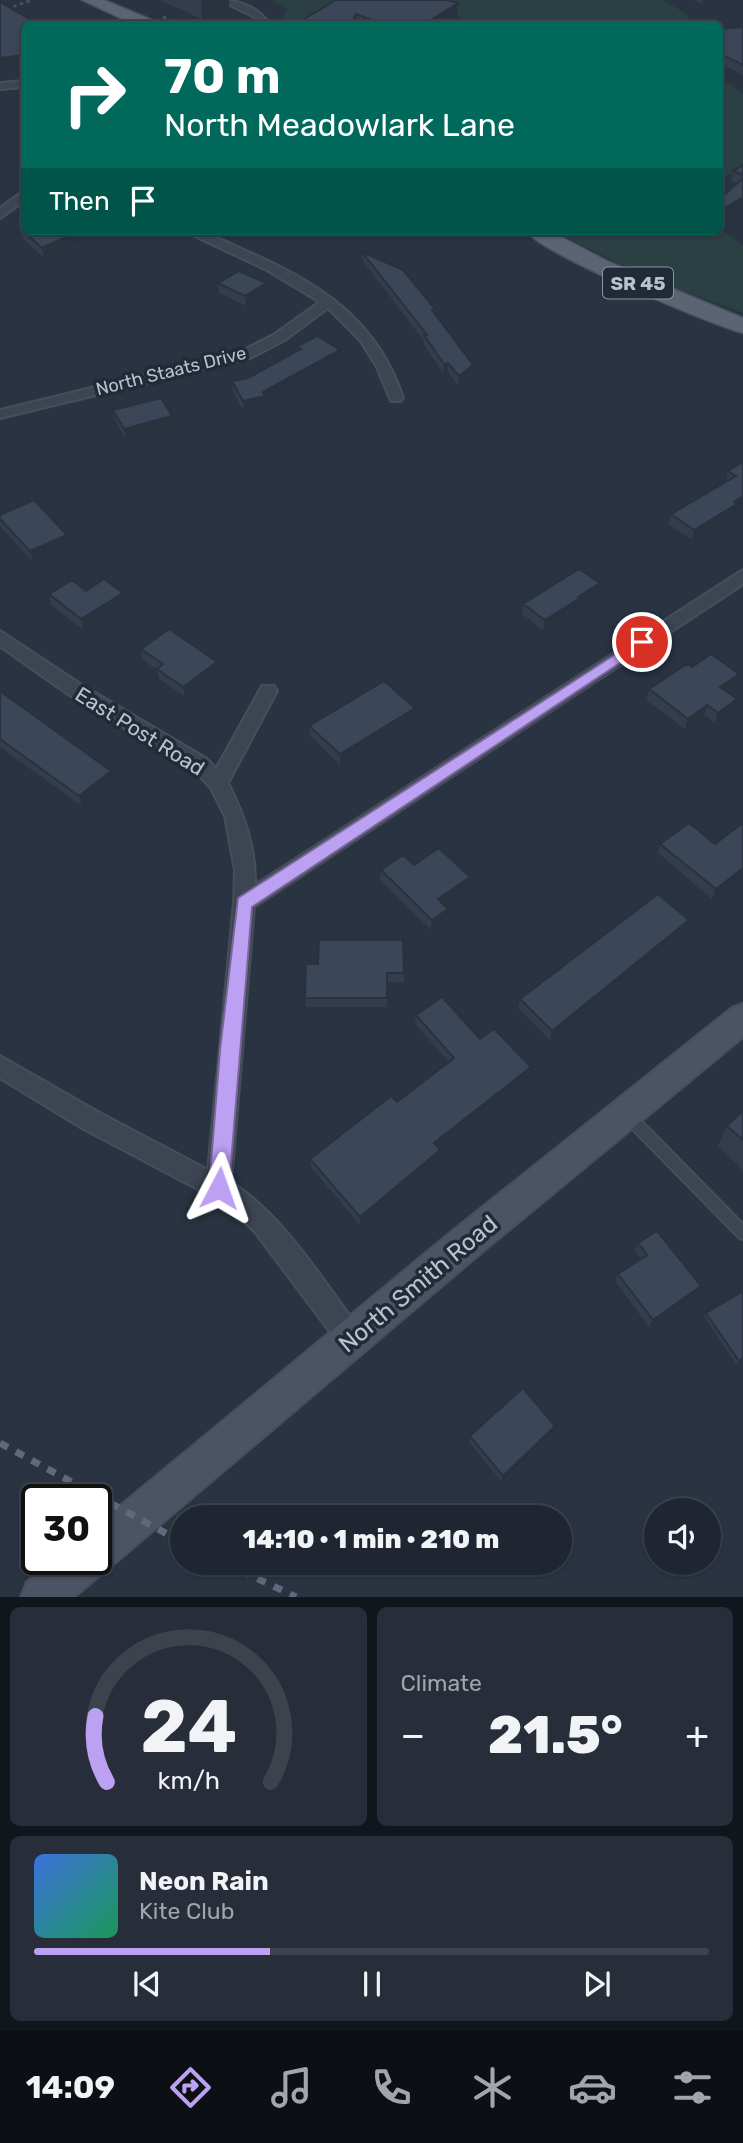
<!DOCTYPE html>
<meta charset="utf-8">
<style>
:root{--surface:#1f2632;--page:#272e3a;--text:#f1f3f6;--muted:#a1a5ac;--line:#3c434d;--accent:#bca0f2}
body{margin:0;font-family:Rubik,sans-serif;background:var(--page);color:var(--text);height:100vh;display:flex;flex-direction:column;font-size:26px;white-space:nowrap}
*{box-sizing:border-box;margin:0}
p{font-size:23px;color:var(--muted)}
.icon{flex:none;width:38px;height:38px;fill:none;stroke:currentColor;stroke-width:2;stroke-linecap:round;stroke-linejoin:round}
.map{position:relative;height:1597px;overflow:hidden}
.drawer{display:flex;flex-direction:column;gap:10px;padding:10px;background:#11151c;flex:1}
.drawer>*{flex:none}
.guide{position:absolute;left:21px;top:21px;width:702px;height:214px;border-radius:10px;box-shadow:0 2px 5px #0004,0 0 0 2px var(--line);background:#00695c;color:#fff;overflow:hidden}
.buttons{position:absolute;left:644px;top:1498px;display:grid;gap:14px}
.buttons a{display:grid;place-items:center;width:77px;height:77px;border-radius:50%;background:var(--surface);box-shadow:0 2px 5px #0004,0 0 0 2px var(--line);font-size:35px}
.speed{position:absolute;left:21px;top:1484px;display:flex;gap:14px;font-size:35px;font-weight:700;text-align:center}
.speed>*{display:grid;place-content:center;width:91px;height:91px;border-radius:50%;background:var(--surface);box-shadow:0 2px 5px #0004,0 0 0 2px var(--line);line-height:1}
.speed .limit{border:4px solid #111;border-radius:10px;background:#fff;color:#111}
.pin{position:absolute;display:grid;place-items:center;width:60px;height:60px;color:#fff;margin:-30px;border:4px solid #fff;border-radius:50%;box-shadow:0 2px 7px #0007}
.me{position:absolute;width:77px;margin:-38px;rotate:4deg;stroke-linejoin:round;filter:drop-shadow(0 0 5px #0008)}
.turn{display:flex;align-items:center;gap:24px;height:147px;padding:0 28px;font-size:32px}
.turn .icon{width:91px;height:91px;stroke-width:2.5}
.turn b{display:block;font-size:49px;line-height:60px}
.then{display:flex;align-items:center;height:66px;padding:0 28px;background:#0003;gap:14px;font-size:26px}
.big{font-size:52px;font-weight:800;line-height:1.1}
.drawer .card{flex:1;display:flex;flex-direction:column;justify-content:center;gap:10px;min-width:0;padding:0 24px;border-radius:10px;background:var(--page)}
.drawer .dial{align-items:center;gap:0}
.dial svg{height:182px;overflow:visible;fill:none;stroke:var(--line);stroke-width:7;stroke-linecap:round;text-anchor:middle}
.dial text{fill:var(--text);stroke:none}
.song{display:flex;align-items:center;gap:21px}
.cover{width:84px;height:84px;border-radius:10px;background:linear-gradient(135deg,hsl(220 70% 55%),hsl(150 70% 35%))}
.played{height:7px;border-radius:4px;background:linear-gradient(90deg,var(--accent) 35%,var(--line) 35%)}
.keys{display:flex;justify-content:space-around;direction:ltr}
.heat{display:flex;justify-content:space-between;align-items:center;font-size:38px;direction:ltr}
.drawer .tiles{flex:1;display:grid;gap:10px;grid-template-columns:1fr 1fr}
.card:last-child{grid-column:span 2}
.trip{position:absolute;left:170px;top:1505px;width:402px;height:70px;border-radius:35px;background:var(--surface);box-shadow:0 2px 5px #0004,0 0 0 2px var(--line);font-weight:800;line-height:70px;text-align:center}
.tab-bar{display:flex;height:112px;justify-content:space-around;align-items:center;background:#0c0f14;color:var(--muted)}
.tab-bar .icon{width:49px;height:49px}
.tab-bar .on{color:var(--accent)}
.tab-bar b{font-size:32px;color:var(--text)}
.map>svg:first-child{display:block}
.green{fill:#2b4043}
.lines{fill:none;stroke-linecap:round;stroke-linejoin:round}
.service-casing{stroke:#474e5b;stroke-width:16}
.minor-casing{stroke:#474e5b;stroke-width:4}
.secondary-casing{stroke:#474e5b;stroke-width:4}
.primary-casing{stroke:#474e5b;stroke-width:3}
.path{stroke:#44595b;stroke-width:2.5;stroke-dasharray:3.5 3.5;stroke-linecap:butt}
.service{stroke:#3d4552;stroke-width:12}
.minor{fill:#3d4552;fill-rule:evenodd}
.secondary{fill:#4b5465;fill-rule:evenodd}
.primary{fill:#5b6472;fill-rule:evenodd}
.rail{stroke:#5f6979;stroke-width:7;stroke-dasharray:9 9;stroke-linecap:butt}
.wall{fill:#333d4c}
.shaded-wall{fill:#29323e}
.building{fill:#3b4758;stroke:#29323e;stroke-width:2}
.route{fill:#bca0f2;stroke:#7a689d;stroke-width:2}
.labels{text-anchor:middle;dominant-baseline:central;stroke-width:7;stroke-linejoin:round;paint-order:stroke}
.far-street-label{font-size:18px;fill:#bac1cc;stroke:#212a37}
.shield{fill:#212a37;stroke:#8c949f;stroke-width:2}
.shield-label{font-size:19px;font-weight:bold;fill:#bac1cc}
.street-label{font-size:21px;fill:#bac1cc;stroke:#212a37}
.near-street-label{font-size:24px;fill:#bac1cc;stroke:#212a37}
</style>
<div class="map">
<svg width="743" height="1597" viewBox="0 0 743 1597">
<rect width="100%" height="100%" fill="#293342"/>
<path class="green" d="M272,0H353C329,15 309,34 281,17L288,10Z
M421,0H663L685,13L695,24H470L471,22Z
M719,76L743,94V167L719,180Z
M719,228L743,245V313L653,280L553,231H719Z"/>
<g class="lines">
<g class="service-casing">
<path id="service" d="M628,1116L743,1233"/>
</g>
<g class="minor-casing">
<path id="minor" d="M219,0C239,0 258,7 269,24H259L253,16Z
M24,81V87L0,89V83Z
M24,191V201L0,218V208Z
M184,231C206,231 224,241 244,250C318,282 377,319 403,398L401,401H391L377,367L360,340L328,308L285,340L250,358L0,418V410L240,352L275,334L320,302L267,270Z
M743,570V584L254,907L231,1182C286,1218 322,1280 361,1331L365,1340L361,1349L352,1353L343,1349L255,1232L235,1212L211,1196L82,1128L0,1078V1056L98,1112L208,1170L234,903L235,870L225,816L211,788L193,769L68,694L0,646V631L80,684L207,759L216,769L262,686H274L277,691L228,783C244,815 256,848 255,885Z"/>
</g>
<g class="secondary-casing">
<path id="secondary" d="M743,1004V1037L476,1257L110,1567L74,1597H21L27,1582L55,1559H96V1526L450,1233L732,1008Z"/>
</g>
<g class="primary-casing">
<path id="primary" d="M82,0H104L152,20L154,24H133Z
M526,231H550L609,262L743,318V333C710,324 542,254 526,231Z"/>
</g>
<path class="path" d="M0,11L32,0
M163,17L182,24"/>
<use href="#service" class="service"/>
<use href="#minor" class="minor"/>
<use href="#secondary" class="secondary"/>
<use href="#primary" class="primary"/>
<path class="rail" d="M0,1443L182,1542
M225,1563L296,1597"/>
</g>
<path class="wall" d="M159,0H229V8L202,19Z
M336,0L458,3L457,24H296Z
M693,0H725L702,5Z
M743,27V75L719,63V29Z
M743,165V206L720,219L719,218V200L737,184L731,181L733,171Z
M19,227L24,231H103L44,258L21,237Z
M362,252L435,309V313L472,375L458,386L448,372L443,373L424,345V341L363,261Z
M218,283L267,293L246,306L219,293Z
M296,347L340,350V360L265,401V406L244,411L233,392L232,381L248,378L296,352Z
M113,410L174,427L126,440L115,420Z
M743,462L734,515L692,540L669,525L671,514L726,482L728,471Z
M0,515L67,535L70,545L33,562L0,526Z
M600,583L598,594L578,606V609L543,630L522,614L523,604Z
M86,591L123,593L125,603L83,630L51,605L49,594Z
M141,649L218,672L185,697L159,679L157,670L143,660Z
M692,667L739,674L736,684L726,691L734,710L715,723L704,715L685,729L646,700L649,689Z
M0,691L111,771L114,781L82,806L0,747Z
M415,708V718L340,765L310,736L309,726Z
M743,823L712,899L658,853L660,844H715Z
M381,870L470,877L469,886L444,904L448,909V918L431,930L380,879Z
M689,920L686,930L550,1040L518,1008L520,999Z
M306,964L404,973V982H387V1007H306Z
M416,1015L480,1039L530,1076L438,1148L440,1159L360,1225L311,1167L310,1159L397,1102L449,1062L415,1024Z
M743,1111V1170L718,1146L727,1126Z
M638,1243L697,1293L649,1327L615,1281L618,1274L641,1259L635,1251Z
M706,1313L743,1360L736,1364L704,1316Z
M553,1432L501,1481L469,1442L470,1436Z"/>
<path class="shaded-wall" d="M201,0H229V8L202,19Z
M703,0H725L702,5Z
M458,3L457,24H424Z
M356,14V24H351Z
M24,55V64L0,67V58Z
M743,197V206L720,219L723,209Z
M79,231H103L44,258L42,248Z
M266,283L267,293L246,306L245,296Z
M340,350V360L265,401V406L244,411L243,401L263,392Z
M448,363V372L443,373L444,364Z
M473,365L472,375L458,386L459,376Z
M172,416L174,427L126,440L124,429Z
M743,496V504L736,509L734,515L692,540L694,530Z
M67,535L70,545L33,562L30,551Z
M600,583L598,594L578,606V609L543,630L545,620Z
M123,593L125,603L83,630L81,619Z
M217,662L218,672L185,697L183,687Z
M739,674L736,684L717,697L720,687Z
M737,699L734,710L715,723L718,713Z
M707,705L704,715L685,729L688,719Z
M415,708V718L340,765V754Z
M111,771L114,781L82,806L79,796Z
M743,868V875L712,899L716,889Z
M470,877L469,886L438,909V899Z
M448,909V918L431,930L432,920Z
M689,920L686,930L550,1040L552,1031Z
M531,1067L530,1076L433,1151L434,1143Z
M440,1150V1159L360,1225V1217Z
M701,1286L697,1293L649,1327L653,1320Z
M555,1426L553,1432L501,1481L503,1476Z"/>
<path class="building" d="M336,0H447L458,3L424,24H382L356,14L351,24H296Z
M0,2L38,24H24V55L0,58Z
M54,21L61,24H41Z
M743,27V65L719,53V29Z
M743,165V175L733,171Z
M743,178V197L723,209L719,205V200Z
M24,225V231H79L42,248L19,227Z
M362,252L403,270L435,309L432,310L473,365L459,376L448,363L444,364L424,335H427Z
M239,271L266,283L245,296L218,283Z
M317,336L340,350L263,392L265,396L243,401L232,381L248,378L301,349L296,347Z
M161,398L172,416L124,429L113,410Z
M743,462V496L734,502L737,504L694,530L671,514L736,476L728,471Z
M34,500L67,535L30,551L0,519V515Z
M579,569L600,583L578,597L580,598L545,620L523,604Z
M104,579L123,593L81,619L49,594L72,580L86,591Z
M169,629L217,662L183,687L157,669L163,664L141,649Z
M711,654L739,674L720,687L737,699L718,713L707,705L688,719L649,689L687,664L692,667Z
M384,681L415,708L340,754L309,726Z
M0,691L111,771L79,796L0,739Z
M689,823L715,844L743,823V868L716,889L660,844Z
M439,848L470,877L438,899L448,909L432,920L381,870L403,855L414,865Z
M658,894L689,920L552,1031L520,999Z
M319,940H403L404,973H387V998H305L306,964H318Z
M442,997L480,1039L494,1029L531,1067L434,1143L440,1150L360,1217L310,1159L391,1096L397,1102L454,1058L416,1015Z
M743,1111V1140L727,1126Z
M657,1231L701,1286L653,1320L618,1274L647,1255L638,1243Z
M743,1291V1358L739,1361L706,1313Z
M523,1388L555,1426L503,1476L470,1436Z"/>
<path class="route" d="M642,637L647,638L649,642L647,645L252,907L229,1188L226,1194L219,1197L212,1194L209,1188L220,1050L238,898Z"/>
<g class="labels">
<g class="far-street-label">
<text transform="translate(171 371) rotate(-14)">North Staats Drive</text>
</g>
<rect class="shield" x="603" y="267.5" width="70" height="31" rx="5"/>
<g class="shield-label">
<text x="638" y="283">SR 45</text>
</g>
<g class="street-label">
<text transform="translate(140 731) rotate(32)">East Post Road</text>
</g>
<g class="near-street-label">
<text transform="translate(418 1284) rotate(-40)">North Smith Road</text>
</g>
</g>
</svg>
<div class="buttons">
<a><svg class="icon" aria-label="sound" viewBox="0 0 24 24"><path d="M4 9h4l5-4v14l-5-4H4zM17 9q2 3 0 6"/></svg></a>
</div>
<div class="speed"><div class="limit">30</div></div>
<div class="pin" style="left:642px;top:642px;background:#d93025"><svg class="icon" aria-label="arrive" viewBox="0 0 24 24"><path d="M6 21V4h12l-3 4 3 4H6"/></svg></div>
<svg class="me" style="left:219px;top:1188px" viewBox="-20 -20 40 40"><path d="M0-17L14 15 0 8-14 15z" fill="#bca0f2" stroke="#fff" stroke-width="4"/></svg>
<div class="trip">14:10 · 1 min · 210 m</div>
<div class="guide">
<div class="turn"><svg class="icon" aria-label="right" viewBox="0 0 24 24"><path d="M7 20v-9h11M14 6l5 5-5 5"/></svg><div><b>70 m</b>North Meadowlark Lane</div></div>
<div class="then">Then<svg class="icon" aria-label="arrive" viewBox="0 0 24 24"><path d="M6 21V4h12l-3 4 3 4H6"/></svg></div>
</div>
</div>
<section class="drawer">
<div class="tiles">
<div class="card dial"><svg viewBox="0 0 100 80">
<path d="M14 69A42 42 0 1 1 86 69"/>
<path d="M14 69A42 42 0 0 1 9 40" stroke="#bca0f2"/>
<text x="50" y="56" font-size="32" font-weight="700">24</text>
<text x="50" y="72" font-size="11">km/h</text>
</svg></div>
<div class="card"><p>Climate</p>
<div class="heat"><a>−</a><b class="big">21.5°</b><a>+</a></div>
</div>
<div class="card">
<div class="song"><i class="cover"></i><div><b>Neon Rain</b><p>Kite Club</p></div></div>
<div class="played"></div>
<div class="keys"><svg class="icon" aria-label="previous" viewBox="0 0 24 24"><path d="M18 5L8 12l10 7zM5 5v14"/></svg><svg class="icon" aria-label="pause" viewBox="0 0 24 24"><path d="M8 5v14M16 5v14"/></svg><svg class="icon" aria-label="next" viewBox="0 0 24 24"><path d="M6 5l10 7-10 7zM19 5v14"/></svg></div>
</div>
</div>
</section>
<nav class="tab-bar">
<b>14:09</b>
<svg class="icon on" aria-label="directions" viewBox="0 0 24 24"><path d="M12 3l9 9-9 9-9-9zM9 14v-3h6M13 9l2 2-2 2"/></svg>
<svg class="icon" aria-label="music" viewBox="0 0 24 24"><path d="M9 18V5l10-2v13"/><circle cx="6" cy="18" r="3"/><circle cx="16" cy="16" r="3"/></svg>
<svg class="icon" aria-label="phone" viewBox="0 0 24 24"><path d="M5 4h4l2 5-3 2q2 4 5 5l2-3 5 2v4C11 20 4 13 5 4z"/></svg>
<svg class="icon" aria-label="climate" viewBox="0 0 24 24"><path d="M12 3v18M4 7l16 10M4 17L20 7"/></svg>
<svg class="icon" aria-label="car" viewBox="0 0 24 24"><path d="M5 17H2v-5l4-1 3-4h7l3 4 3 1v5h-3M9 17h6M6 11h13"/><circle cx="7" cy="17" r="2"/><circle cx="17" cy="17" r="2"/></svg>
<svg class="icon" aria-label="filters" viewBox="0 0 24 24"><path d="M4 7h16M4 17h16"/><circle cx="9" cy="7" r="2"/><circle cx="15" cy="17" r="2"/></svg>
</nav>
